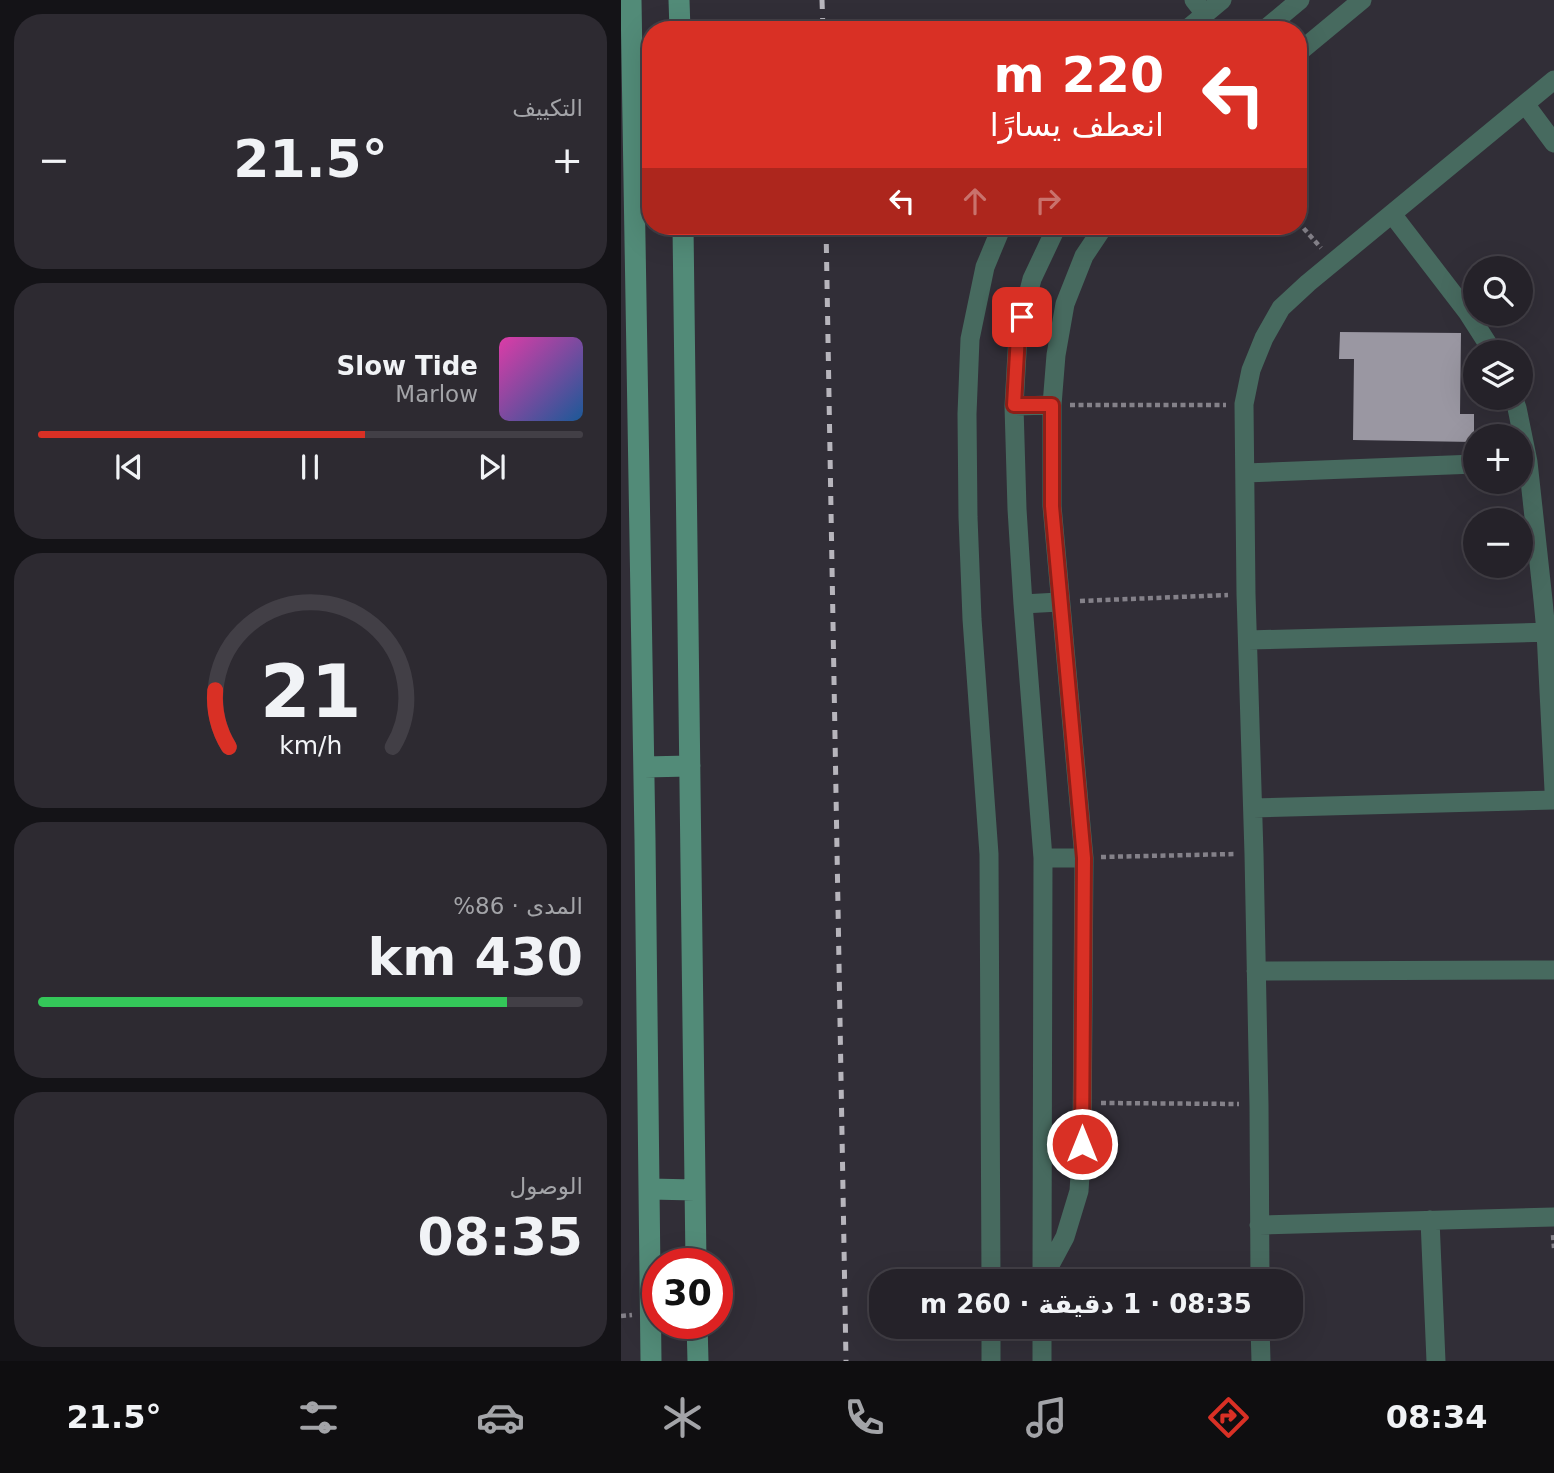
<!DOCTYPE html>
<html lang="ar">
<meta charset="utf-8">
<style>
:root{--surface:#252229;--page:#2d2a31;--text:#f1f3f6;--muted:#a3a4a8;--line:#423f46;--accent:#d93025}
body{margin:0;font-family:"DejaVu Sans","Noto Sans Arabic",sans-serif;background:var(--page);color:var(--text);direction:rtl;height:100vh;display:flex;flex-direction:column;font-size:26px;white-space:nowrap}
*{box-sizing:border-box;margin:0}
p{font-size:23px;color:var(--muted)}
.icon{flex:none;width:38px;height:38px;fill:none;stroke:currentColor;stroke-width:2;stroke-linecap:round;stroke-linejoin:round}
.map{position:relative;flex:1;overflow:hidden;direction:ltr}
.details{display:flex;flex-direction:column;gap:14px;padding:14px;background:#141317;width:621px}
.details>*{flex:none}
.banner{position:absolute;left:21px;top:21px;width:665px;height:214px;border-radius:28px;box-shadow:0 7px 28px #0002,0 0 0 2px var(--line);direction:rtl;background:#d93025;color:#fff;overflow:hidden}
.buttons{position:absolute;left:842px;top:256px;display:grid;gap:14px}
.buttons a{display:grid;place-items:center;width:70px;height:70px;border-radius:50%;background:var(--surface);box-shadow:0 7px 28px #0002,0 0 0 2px var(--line);font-size:35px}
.speed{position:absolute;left:21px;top:1248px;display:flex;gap:14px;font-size:35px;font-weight:700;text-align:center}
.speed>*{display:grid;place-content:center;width:91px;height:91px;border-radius:50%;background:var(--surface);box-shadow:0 7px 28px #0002,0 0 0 2px var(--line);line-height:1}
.speed .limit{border:10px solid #d22;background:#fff;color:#111}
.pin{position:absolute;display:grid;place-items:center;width:60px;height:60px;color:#fff;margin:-30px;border-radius:14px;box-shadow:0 4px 10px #0006}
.me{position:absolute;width:77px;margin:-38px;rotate:0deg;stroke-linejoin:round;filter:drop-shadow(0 0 5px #0008)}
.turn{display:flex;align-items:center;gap:24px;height:147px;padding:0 28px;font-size:32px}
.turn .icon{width:91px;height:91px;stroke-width:2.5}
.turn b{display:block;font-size:49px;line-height:60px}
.lanes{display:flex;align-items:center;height:66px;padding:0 28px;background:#0003;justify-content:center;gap:35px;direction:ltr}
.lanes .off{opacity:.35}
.big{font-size:52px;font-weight:800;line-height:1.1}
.details .widget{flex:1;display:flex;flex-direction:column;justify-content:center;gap:10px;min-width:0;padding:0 24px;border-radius:28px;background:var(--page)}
.details .dial{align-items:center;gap:0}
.dial svg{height:182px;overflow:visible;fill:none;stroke:var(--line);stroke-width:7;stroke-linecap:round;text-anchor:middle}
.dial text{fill:var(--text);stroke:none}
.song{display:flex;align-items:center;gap:21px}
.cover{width:84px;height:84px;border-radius:10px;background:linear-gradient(135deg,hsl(320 70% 55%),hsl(210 70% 35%))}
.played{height:7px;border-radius:4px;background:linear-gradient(90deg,var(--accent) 60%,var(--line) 60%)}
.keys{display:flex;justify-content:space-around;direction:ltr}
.heat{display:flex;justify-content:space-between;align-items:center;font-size:38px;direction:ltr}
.charge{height:10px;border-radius:5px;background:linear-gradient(90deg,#34c759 86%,var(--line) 0)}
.trip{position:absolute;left:248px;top:1269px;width:434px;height:70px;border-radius:28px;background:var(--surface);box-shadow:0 7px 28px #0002,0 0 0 2px var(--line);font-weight:800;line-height:70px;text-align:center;direction:rtl}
.tab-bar{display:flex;height:112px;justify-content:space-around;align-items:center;background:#0f0e10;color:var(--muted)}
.tab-bar .icon{width:49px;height:49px}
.tab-bar .current{color:var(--accent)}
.tab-bar b{font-size:32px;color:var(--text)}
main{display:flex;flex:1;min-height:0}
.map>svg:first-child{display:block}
.building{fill:#9a97a2}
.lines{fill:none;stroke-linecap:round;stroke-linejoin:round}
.path{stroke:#848189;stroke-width:4.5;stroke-dasharray:5 3.5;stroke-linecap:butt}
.street{stroke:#476a5f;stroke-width:19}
.secondary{stroke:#528b78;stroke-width:21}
.rail{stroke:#b7b5bc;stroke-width:5;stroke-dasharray:9 9;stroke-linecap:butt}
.route-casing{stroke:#8d1f18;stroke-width:18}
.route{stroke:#d93025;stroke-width:12}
</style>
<main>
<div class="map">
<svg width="933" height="1361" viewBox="0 0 933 1361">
<rect width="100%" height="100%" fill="#312e37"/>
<path class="building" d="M719,332L840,333L839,414H853V442L732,440L733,359H718Z"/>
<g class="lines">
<path class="path" d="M677,222L700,248
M449,405H605
M459,601L607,595
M480,857L615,854
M480,1103L618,1104
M932,1235L933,1248
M0,1316L11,1315"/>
<path class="street" d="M573,0L584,14
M565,30L601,0
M643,30L679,0
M677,53L741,0
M904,104L933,143
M771,214L847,313L872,352
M892,397L896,408L907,462L922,600L925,632L933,790
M393,406L431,405
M624,473L854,464
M402,604L438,602
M627,640L933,632
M632,808L933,800
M422,858H463
M635,971L933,970
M809,1220L815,1361
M638,1225L933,1217
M421,1276L422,858L402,604L396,509L393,406L397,335L411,279L436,226
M421,1280L444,1237L458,1191L461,1144L463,858L431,506V405L435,355L444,304L463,256L483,226
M370,1281L368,854L351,619L347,517L346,414L349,339L364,267L381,226
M639,1281L638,1105L633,854L625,594L623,404L630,370L643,338L660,308L687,283L933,80
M370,1326V1361
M639,1326L640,1361
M421,1361V1326"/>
<path class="secondary" d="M10,0L24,840L30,1361
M58,0L59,30
M62,226L75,1264
M23,767L69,766
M29,1189L74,1190
M76,1323L77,1361"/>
<path class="rail" d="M201,0L202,30
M205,226L225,1361"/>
</g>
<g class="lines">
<g class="route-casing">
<path id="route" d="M401,317L397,335L393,405H431V506L463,858L461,1144"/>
</g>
<use href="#route" class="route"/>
</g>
</svg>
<div class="buttons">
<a><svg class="icon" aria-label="search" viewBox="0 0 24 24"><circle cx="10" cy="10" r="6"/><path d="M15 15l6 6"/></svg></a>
<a><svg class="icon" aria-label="layers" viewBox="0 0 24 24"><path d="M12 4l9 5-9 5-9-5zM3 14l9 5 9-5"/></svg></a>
<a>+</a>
<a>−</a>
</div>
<div class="speed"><div class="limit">30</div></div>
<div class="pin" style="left:401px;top:317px;background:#d93025"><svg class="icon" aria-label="arrive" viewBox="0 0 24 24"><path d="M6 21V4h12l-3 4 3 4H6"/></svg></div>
<svg class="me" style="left:461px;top:1144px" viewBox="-20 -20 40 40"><circle r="17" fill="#d93025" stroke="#fff" stroke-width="3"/><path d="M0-11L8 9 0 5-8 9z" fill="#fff"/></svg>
<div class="trip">08:35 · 1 دقيقة · 260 m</div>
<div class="banner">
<div class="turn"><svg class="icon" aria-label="left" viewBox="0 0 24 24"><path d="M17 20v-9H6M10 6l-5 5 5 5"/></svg><div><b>220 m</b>انعطف يسارًا</div></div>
<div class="lanes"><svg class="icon" aria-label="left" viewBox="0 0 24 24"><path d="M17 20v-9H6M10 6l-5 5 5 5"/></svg><svg class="icon off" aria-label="ahead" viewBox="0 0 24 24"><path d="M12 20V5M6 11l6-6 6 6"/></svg><svg class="icon off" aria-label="right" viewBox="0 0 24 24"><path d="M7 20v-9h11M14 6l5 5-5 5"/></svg></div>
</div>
</div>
<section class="details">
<div class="widget"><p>التكييف</p>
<div class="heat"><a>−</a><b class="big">21.5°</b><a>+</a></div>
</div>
<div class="widget">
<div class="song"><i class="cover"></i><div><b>Slow Tide</b><p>Marlow</p></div></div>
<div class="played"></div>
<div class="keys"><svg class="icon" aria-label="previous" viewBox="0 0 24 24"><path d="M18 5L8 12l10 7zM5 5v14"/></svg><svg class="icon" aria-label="pause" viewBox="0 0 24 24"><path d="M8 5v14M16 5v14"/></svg><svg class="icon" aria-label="next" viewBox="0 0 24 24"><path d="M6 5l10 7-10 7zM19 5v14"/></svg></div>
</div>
<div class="widget dial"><svg viewBox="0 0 100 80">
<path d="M14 69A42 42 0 1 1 86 69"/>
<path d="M14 69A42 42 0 0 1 8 44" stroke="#d93025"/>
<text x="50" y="56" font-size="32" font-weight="700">21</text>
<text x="50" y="72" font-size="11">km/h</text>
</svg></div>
<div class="widget"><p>المدى · 86%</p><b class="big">430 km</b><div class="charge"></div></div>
<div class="widget"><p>الوصول</p><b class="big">08:35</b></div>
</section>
</main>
<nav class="tab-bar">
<b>08:34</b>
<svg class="icon current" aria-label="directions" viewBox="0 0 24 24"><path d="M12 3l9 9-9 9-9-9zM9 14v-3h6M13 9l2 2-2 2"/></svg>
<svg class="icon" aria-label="music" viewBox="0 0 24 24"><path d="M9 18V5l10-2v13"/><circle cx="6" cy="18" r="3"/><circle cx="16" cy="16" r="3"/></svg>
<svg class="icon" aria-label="phone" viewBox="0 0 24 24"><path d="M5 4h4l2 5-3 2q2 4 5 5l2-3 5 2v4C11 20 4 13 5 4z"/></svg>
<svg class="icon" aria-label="climate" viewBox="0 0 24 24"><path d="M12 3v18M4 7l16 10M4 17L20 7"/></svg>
<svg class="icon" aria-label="car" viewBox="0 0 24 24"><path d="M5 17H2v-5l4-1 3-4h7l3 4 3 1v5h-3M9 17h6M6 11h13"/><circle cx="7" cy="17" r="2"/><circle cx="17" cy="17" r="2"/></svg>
<svg class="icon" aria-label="filters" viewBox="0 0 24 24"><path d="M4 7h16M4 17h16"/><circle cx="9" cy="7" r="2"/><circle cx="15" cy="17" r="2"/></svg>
<b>21.5°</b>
</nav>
